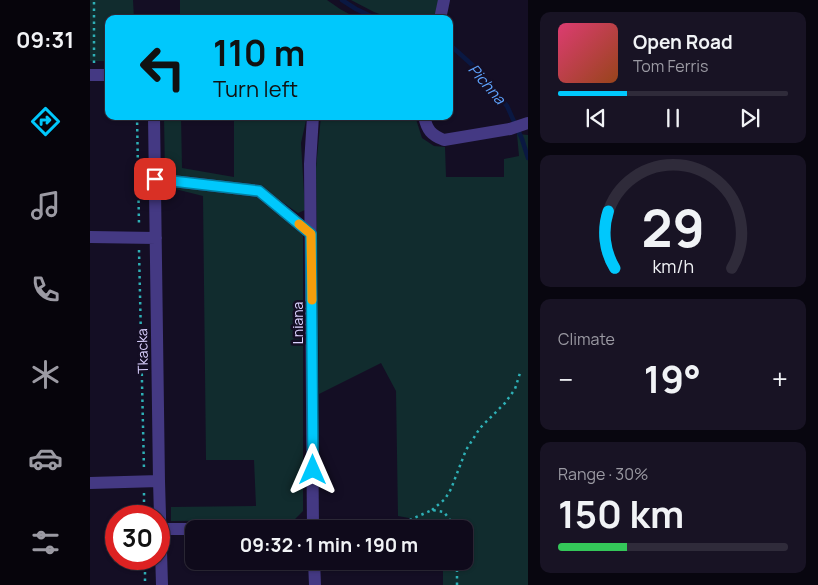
<!DOCTYPE html>
<meta charset="utf-8">
<style>
:root{--surface:#0f0a1b;--page:#181324;--text:#f1f3f6;--muted:#9b9aa3;--line:#2f2b3a;--accent:#00c8fc}
body{margin:0;font-family:Manrope,sans-serif;background:var(--page);color:var(--text);height:100vh;display:flex;flex-direction:column;font-size:19px;white-space:nowrap}
*{box-sizing:border-box;margin:0}
p{font-size:16px;color:var(--muted)}
.icon{flex:none;width:28px;height:28px;fill:none;stroke:currentColor;stroke-width:2;stroke-linecap:round;stroke-linejoin:round}
.map{position:relative;flex:1;overflow:hidden}
.side{display:flex;flex-direction:column;gap:12px;padding:12px;background:#08060f;width:290px}
.side>*{flex:none}
.top-card{position:absolute;left:15px;top:15px;width:348px;height:105px;border-radius:10px;box-shadow:0 1px 4px #0004,0 0 0 1px var(--line);background:#00c8fc;color:#111;overflow:hidden}
.speed{position:absolute;left:15px;top:505px;display:flex;gap:10px;font-size:25px;font-weight:700;text-align:center}
.speed>*{display:grid;place-content:center;width:65px;height:65px;border-radius:50%;background:var(--surface);box-shadow:0 1px 4px #0004,0 0 0 1px var(--line);line-height:1}
.speed .limit{border:8px solid #d22;background:#fff;color:#111}
.pin{position:absolute;display:grid;place-items:center;width:42px;height:42px;color:#fff;margin:-21px;border-radius:10px;box-shadow:0 2px 8px #0006}
.me{position:absolute;width:55px;margin:-28px;rotate:0deg;stroke-linejoin:round;filter:drop-shadow(0 0 4px #0008)}
.turn{display:flex;align-items:center;gap:18px;height:105px;padding:0 25px;font-size:22px}
.turn .icon{width:65px;height:65px;stroke-width:2.5}
.turn b{display:block;font-size:35px;line-height:42px}
.big{font-size:38px;font-weight:700;line-height:1.1}
.side .widget{flex:1;display:flex;flex-direction:column;justify-content:center;gap:8px;min-width:0;padding:0 18px;border-radius:10px;background:var(--page)}
.side .dial{align-items:center;gap:0}
.dial svg{height:130px;overflow:visible;fill:none;stroke:var(--line);stroke-width:7;stroke-linecap:round;text-anchor:middle}
.dial text{fill:var(--text);stroke:none}
.song{display:flex;align-items:center;gap:15px}
.cover{width:60px;height:60px;border-radius:8px;background:linear-gradient(135deg,hsl(340 70% 55%),hsl(20 70% 35%))}
.played{height:5px;border-radius:2px;background:linear-gradient(90deg,var(--accent) 30%,var(--line) 30%)}
.keys{display:flex;justify-content:space-around;direction:ltr}
.heat{display:flex;justify-content:space-between;align-items:center;font-size:28px;direction:ltr}
.charge{height:8px;border-radius:4px;background:linear-gradient(90deg,#34c759 30%,var(--line) 0)}
.trip{position:absolute;left:95px;top:520px;width:288px;height:50px;border-radius:10px;background:var(--surface);box-shadow:0 1px 4px #0004,0 0 0 1px var(--line);font-weight:700;line-height:50px;text-align:center}
main{display:flex;flex:1;min-height:0}
.tabs{display:flex;flex-direction:column;width:90px;justify-content:space-around;align-items:center;background:#06040b;color:var(--muted)}
.tabs .icon{width:35px;height:35px}
.tabs .on{color:var(--accent)}
.tabs b{font-size:22px;color:var(--text)}
.map>svg:first-child{display:block}
.green{fill:#112c2e}
.lines{fill:none;stroke-linecap:round;stroke-linejoin:round}
.stream{stroke:#0a1842;stroke-width:4.5}
.path{stroke:#2eb0b6;stroke-width:2.5;stroke-dasharray:2.5 4;stroke-linecap:butt}
.minor{stroke:#443983;stroke-width:12}
.route-casing{stroke:#0082a4;stroke-width:12}
.route{stroke:#00c8fc;stroke-width:9}
.slow{stroke:#f59e0b;stroke-width:9}
.labels{text-anchor:middle;dominant-baseline:central;stroke-width:5;stroke-linejoin:round;paint-order:stroke}
.street-label{font-size:14px;fill:#dbd1ff;stroke:#140e24}
.water-label{font-size:15px;font-style:italic;fill:#5fa4ff;stroke:#140e24}
</style>
<main>
<nav class="tabs">
<b>09:31</b>
<svg class="icon on" aria-label="directions" viewBox="0 0 24 24"><path d="M12 3l9 9-9 9-9-9zM9 14v-3h6M13 9l2 2-2 2"/></svg>
<svg class="icon" aria-label="music" viewBox="0 0 24 24"><path d="M9 18V5l10-2v13"/><circle cx="6" cy="18" r="3"/><circle cx="16" cy="16" r="3"/></svg>
<svg class="icon" aria-label="phone" viewBox="0 0 24 24"><path d="M5 4h4l2 5-3 2q2 4 5 5l2-3 5 2v4C11 20 4 13 5 4z"/></svg>
<svg class="icon" aria-label="climate" viewBox="0 0 24 24"><path d="M12 3v18M4 7l16 10M4 17L20 7"/></svg>
<svg class="icon" aria-label="car" viewBox="0 0 24 24"><path d="M5 17H2v-5l4-1 3-4h7l3 4 3 1v5h-3M9 17h6M6 11h13"/><circle cx="7" cy="17" r="2"/><circle cx="17" cy="17" r="2"/></svg>
<svg class="icon" aria-label="filters" viewBox="0 0 24 24"><path d="M4 7h16M4 17h16"/><circle cx="9" cy="7" r="2"/><circle cx="15" cy="17" r="2"/></svg>
</nav>
<div class="map">
<svg width="438" height="585" viewBox="0 0 438 585">
<rect width="100%" height="100%" fill="#140e24"/>
<path class="green" d="M0,0H43L44,19H19V61H0Z
M90,0H237L250,9L268,19H90Z
M261,0H349L346,19H303L284,12Z
M74,116H91L92,168L144,177V116H217L211,143L215,210L208,213L169,186L75,176Z
M231,116H325L332,138L344,146L355,147L356,177H414V159L429,156L427,134L438,135V585H353V561H374V529H352V524L308,516L306,391L291,363L229,394L226,168Z
M75,184L165,195L213,232V511L204,520L81,521V507L166,506L164,460H116L113,196L85,189L75,197Z"/>
<g class="lines">
<path class="stream" d="M252,0L266,9L287,19
M359,44L389,71L417,106L432,139L438,158"/>
<path class="path" d="M4,63V0
M47,116L49,225
M49,250L54,470
M54,493V516
M342,510L355,499L361,489L376,450L390,428L415,403L425,389L430,373
M314,523L357,529
M236,529L298,526L313,523L342,510L354,512L362,523L363,529
M55,559V585
M367,585V561"/>
<path class="minor" d="M350,19L354,0
M0,75H19
M64,116L69,481L72,585
M223,116L220,164L223,529
M334,116C337,130 341,135 354,140L420,129L438,123
M65,179L169,191L221,234
M0,237L66,238
M0,483L69,481
M70,529H104
M224,561L225,585"/>
</g>
<g class="lines">
<g class="route-casing">
<path id="route" d="M65,179L169,191L221,234L223,470"/>
</g>
<use href="#route" class="route"/>
<path class="slow" d="M209,224L221,234L222,300"/>
</g>
<g class="labels">
<g class="street-label">
<text transform="translate(207 323) rotate(-90)">Lniana</text>
<text transform="translate(52 351) rotate(-91)">Tkacka</text>
</g>
<g class="water-label">
<text transform="translate(397 84) rotate(49)">Pichna</text>
</g>
</g>
</svg>
<div class="speed"><div class="limit">30</div></div>
<div class="pin" style="left:65px;top:179px;background:#d93025"><svg class="icon" aria-label="arrive" viewBox="0 0 24 24"><path d="M6 21V4h12l-3 4 3 4H6"/></svg></div>
<svg class="me" style="left:223px;top:470px" viewBox="-20 -20 40 40"><path d="M0-17L14 15 0 8-14 15z" fill="#00c8fc" stroke="#fff" stroke-width="4"/></svg>
<div class="trip">09:32 · 1 min · 190 m</div>
<div class="top-card">
<div class="turn"><svg class="icon" aria-label="left" viewBox="0 0 24 24"><path d="M17 20v-9H6M10 6l-5 5 5 5"/></svg><div><b>110 m</b>Turn left</div></div>
</div>
</div>
<section class="side">
<div class="widget">
<div class="song"><i class="cover"></i><div><b>Open Road</b><p>Tom Ferris</p></div></div>
<div class="played"></div>
<div class="keys"><svg class="icon" aria-label="previous" viewBox="0 0 24 24"><path d="M18 5L8 12l10 7zM5 5v14"/></svg><svg class="icon" aria-label="pause" viewBox="0 0 24 24"><path d="M8 5v14M16 5v14"/></svg><svg class="icon" aria-label="next" viewBox="0 0 24 24"><path d="M6 5l10 7-10 7zM19 5v14"/></svg></div>
</div>
<div class="widget dial"><svg viewBox="0 0 100 80">
<path d="M14 69A42 42 0 1 1 86 69"/>
<path d="M14 69A42 42 0 0 1 10 34" stroke="#00c8fc"/>
<text x="50" y="56" font-size="32" font-weight="700">29</text>
<text x="50" y="72" font-size="11">km/h</text>
</svg></div>
<div class="widget"><p>Climate</p>
<div class="heat"><a>−</a><b class="big">19°</b><a>+</a></div>
</div>
<div class="widget"><p>Range · 30%</p><b class="big">150 km</b><div class="charge"></div></div>
</section>
</main>
